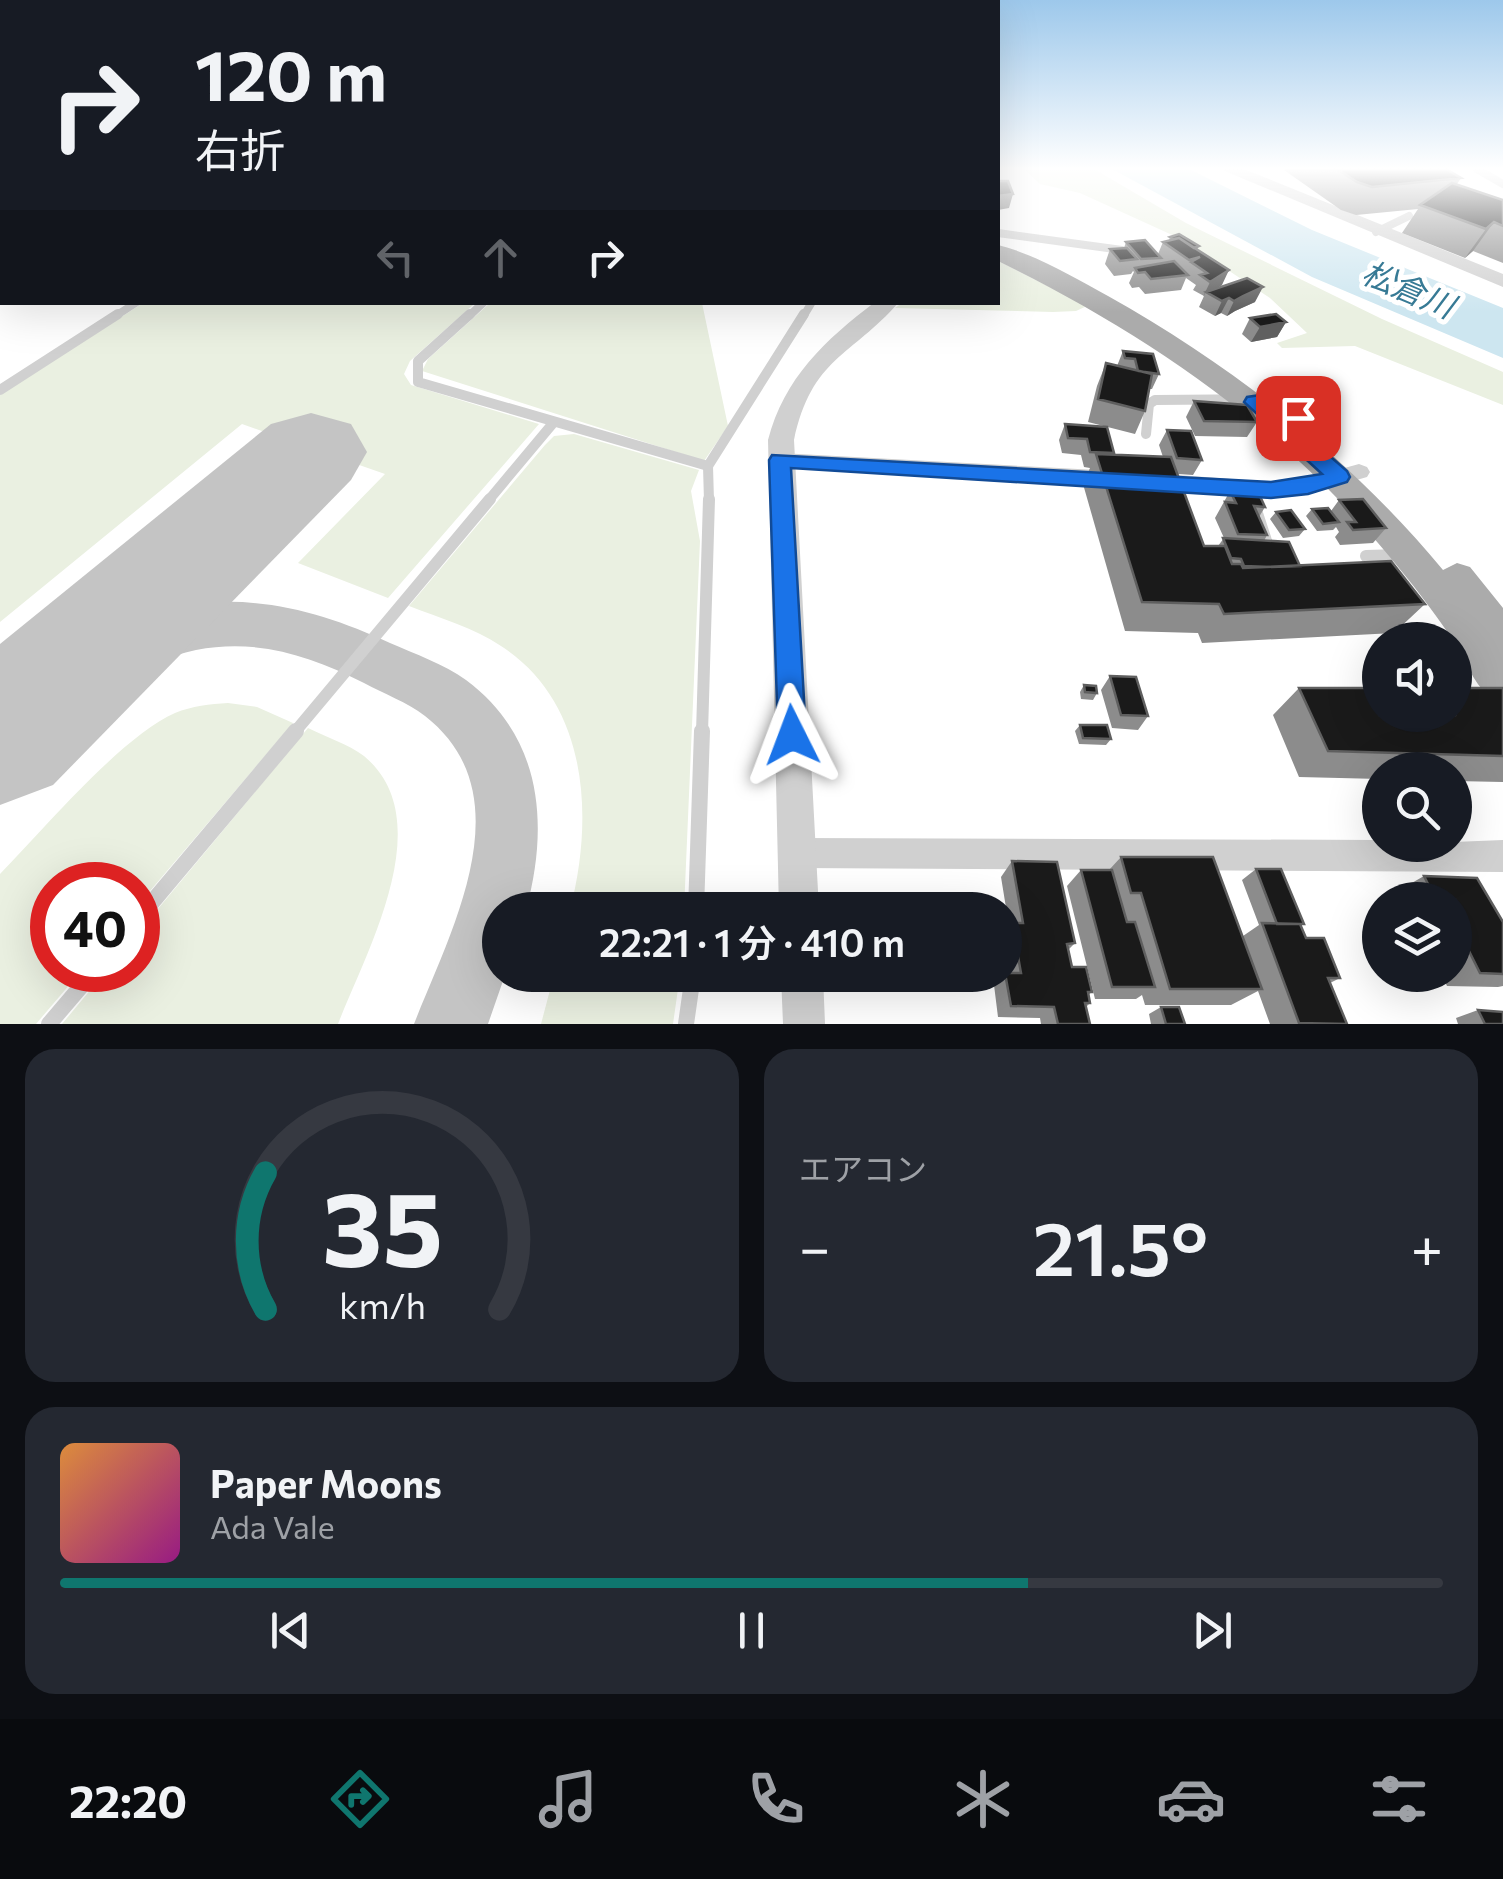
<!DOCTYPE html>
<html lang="ja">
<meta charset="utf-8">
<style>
:root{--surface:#171b24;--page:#242831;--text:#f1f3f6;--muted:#9ea1a6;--line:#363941;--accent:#0f766e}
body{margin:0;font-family:Commissioner,"Noto Sans JP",sans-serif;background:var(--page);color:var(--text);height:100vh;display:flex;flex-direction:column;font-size:38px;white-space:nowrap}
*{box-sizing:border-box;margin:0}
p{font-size:32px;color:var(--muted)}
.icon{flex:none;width:55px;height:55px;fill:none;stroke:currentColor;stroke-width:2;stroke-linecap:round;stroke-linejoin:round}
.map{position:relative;height:1024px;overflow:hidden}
.side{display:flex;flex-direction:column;gap:25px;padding:25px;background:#0d0f14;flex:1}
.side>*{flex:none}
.banner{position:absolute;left:0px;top:0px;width:1000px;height:305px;box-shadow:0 10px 40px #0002;background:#171b24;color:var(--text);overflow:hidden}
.controls{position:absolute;left:1362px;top:622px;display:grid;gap:20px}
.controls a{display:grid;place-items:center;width:110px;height:110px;border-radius:50%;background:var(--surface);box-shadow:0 10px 40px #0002;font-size:50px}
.speed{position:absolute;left:30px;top:862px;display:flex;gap:20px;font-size:50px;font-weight:700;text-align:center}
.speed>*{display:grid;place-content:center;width:130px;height:130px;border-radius:50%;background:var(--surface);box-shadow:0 10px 40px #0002;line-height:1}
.speed .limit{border:15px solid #d22;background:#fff;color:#111}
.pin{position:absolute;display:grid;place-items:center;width:85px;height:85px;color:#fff;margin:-42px;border-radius:20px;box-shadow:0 5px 15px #0006}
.me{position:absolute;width:110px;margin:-55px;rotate:357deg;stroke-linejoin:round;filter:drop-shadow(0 0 8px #0008)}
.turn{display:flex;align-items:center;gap:35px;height:210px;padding:0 30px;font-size:45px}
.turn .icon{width:130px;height:130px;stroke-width:2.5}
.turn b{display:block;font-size:70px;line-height:85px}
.lanes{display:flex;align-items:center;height:95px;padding:0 30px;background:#0003;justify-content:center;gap:50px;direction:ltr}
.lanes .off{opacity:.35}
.big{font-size:75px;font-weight:600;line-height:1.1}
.side .widget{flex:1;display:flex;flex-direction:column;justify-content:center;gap:15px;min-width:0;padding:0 35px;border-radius:30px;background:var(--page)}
.side .dial{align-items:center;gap:0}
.dial svg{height:260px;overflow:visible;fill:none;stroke:var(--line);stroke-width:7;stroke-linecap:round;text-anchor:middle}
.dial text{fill:var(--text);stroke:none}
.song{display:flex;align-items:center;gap:30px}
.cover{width:120px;height:120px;border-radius:15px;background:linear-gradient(135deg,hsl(30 70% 55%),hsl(310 70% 35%))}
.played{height:10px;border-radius:5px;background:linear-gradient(90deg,var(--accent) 70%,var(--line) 70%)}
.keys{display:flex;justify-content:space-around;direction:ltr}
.heat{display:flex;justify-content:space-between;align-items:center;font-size:55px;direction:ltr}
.side .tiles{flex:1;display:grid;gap:25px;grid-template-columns:1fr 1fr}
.widget:last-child{grid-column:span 2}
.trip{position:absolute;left:482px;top:892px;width:540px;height:100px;border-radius:50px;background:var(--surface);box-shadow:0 10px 40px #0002;font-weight:600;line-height:100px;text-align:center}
.tabs{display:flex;height:160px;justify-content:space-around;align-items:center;background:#090b0e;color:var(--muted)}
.tabs .icon{width:70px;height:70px}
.tabs .active{color:var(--accent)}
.tabs b{font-size:45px;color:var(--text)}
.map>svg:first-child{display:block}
.green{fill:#eaf0e1}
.water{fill:#cde6f0}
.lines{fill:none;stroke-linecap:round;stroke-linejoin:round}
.taxiway{fill:#c4c4c4;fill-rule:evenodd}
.runway{fill:#c4c4c4;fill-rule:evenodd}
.service-far3{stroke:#d0d0d0;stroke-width:8}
.service-far2{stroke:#d0d0d0;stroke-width:10}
.service-far1{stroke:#d0d0d0;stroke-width:12}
.service{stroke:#d0d0d0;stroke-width:16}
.minor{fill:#d0d0d0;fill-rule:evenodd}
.tertiary{fill:#d0d0d0;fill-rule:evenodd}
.primary{fill:#ababab;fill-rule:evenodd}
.wall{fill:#8c8c8c}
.shaded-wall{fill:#5f5f5f}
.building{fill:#1a1a1a;stroke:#5f5f5f;stroke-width:2.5}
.route{fill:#1a73e8;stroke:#114b97;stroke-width:2.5}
.labels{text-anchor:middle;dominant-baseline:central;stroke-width:10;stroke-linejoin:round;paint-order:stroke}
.far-water-label{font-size:32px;font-style:italic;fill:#377a95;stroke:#fff}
</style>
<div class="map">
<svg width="1503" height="1024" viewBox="0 0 1503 1024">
<rect width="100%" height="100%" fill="#fff"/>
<path class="green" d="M1024,169H1094L1186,223L1382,319L1503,372V405L1355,346L1282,348L1277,343L1307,333L1270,298L1181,239L1080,193L1040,184Z
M998,261L1087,306L1076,311L1053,312L895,308L902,303L998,302Z
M143,303H475L410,361L404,374L411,385L539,424L388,598L298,563L385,474L242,424L0,622V395Z
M490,303H702L728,426L704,461L422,371L428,359Z
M574,434L699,470L691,491L700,541L684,910H570C594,818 589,703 501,646C474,628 440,618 409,606L545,445L554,436Z
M228,703L257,707L293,723L138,905V885H52V970H82L36,1024H0V874C43,830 122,736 175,713C192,706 210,704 228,703Z
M308,728C326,737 348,744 364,756C441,820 366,952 338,1024H62L107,970H138V933Z
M554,975H680L673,1024H541Z"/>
<path class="water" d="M1112,169H1189L1312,230L1503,308V358L1312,277Z"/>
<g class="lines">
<path class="taxiway" d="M220,602C280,600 336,618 390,643C415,654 444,664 466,680C543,737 549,826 526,910H500V975H505L488,1024H414C451,930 526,795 425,716C407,702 384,694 364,683C311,656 257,638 196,650C140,661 98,701 45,720L25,713L16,695C39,647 168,609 220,602Z"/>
<path class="runway" d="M311,413L351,424L367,452L351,480L53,785L0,805V644L271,424Z"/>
<path class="service-far3" d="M1477,169L1503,184
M1376,232L1409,216
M998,233L1122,250
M114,317L137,302
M468,317L484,302
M803,317L812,302"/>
<path class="service-far2" d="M470,314L418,361V382L708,466L709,501
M0,390L118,314
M1146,434L1149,404L1155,400L1274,399
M708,466L804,314
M488,501L554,422"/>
<path class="service-far1" d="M1254,504L1270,553
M1365,566H1375L1366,556L1400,555
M294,733L490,499
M702,733L709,499"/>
<path class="service" d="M696,910L702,731
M138,919L296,731
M49,1024L95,970
M686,1024L693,975"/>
<path class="minor" d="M780,453L1116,471L1127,479L1116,487L780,467L769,460Z
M1359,464L1367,467L1370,472L1367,477L1308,494L1271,498L1152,489L1141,481L1152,473L1271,482L1308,478Z
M797,838L1380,840V845L1503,840V872L797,868L786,864L782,853L786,842Z"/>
<path class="tertiary" d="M1220,169H1244L1503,274V287Z
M2,206V218L0,219V207Z
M875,302H899C851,357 812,357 794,440L819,910H779L768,440C784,378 825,340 875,302Z
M781,975H823L825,1024H783Z"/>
<path class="primary" d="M998,245C1035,254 1075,278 1108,296C1236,368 1349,457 1443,570L1457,563L1470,567L1503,608V701C1498,700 1493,699 1489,696C1474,685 1462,653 1453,640C1434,612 1411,582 1389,556C1282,426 1147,334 998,261Z"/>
</g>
<path class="wall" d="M1285,169H1446L1461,178L1457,184L1503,200V263L1473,251L1465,258L1402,233L1418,209L1356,215L1341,210L1284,170Z
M1170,237L1199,246L1197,250L1222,285L1217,288L1255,302L1235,311L1227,316L1221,313L1215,316L1199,307L1204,296L1193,290L1196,285L1186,278L1181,290L1145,294L1139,287L1132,288L1129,283L1134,272L1133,271L1131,274L1114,276L1105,264L1110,249L1124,248L1126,242L1158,254L1163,242L1169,240Z
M1250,318L1286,322L1277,337L1251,342L1242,334Z
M1123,351L1159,374L1152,389H1149L1145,411L1135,434L1088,422L1097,386L1106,363L1117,366Z
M1194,401L1257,422L1247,437L1195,436L1186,417Z
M1065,424L1114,454L1163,457L1159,445L1167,430L1202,460L1193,475L1178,474L1204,546H1218L1224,538L1215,518L1230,491L1265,507L1259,517L1267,535L1264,541L1300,566L1425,604L1394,633L1202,643L1198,633L1125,631L1083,484L1090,468L1084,467L1081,455L1062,453L1059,440Z
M1339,500L1386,528L1373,543L1340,545L1335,537L1339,532L1336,527L1333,530L1317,531L1306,516L1312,509L1331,511Z
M1276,512L1305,529L1299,536L1283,538L1270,519Z
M1110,676L1148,716L1138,730L1112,728L1101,690Z
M1084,685L1097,693L1093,700L1081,699L1080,692Z
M1299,688H1503V782L1455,781V770H1380V779L1299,777L1273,715Z
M1080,725L1111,739L1106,745L1079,744L1075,731Z
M1121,857L1243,936L1259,925L1242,880L1256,869L1304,924L1301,925L1306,938L1340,978L1330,983L1347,1024H1270L1258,991L1231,1005H1145L1142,995L1136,999H1095L1067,886L1081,870H1109Z
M1012,861L1075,943L1068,950L1072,967L1092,992L1088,995L1090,1003L1086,1007L1090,1024H1041L1040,1018L998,1017L994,985L1006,973L1005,932L1009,926L1001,877Z
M1424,876L1503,922V986L1498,987L1447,986L1442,975H1455V900H1399L1396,892Z
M1161,1007L1185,1024H1151L1149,1014Z
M1478,1010L1503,1024H1458L1456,1018Z"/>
<path class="shaded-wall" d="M1013,194L1009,208L998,210V196Z
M1494,222L1473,251L1465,258L1486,229Z
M1229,270L1222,285L1209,293L1206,292L1203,297L1210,282Z
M1263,287L1255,302L1235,311L1227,316L1234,301L1243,296Z
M1229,298L1221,313L1215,316L1222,301Z
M1286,322L1277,337L1251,342L1260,327Z"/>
<path class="building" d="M1337,169H1446L1461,178L1372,187L1357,182Z
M998,181H1008L1013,194L998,196Z
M1452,183L1503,200V226L1494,222L1486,229L1420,205Z
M1179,234L1199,246L1194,248L1179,238L1174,239L1170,237Z
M1179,238L1229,270L1210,282L1200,275L1207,273L1191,262L1200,257L1189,260L1163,242Z
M1145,240L1161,258L1141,259L1126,242Z
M1127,248L1137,259L1120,261L1110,249Z
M1174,261L1188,275L1151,279L1145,272L1138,273L1135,268Z
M1247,278L1263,287L1243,296L1234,301L1229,298L1222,301L1206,292Z
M1276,314L1286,322L1260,327L1250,318Z
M1123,351L1153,354L1159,374L1138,371L1135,359L1125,358Z
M1106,363L1152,374L1145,411L1098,399Z
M1194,401L1247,405L1257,422L1204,421Z
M1065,424L1107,427L1114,453L1090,452L1087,439L1068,438Z
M1167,430L1191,431L1202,460L1177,458Z
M1096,454L1171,457L1204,546H1225L1232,564H1241L1243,568L1391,561L1425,604L1224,614L1219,604L1142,602Z
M1230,491L1258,492L1265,507L1254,506L1267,535L1238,534L1225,502L1236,503Z
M1363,499L1386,528L1353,530L1347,522H1356L1339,500Z
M1328,508L1339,522L1323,524L1312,509Z
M1291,510L1305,529L1289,530L1276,512Z
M1223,538L1289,542L1300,566L1271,567L1244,566L1241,559L1231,558Z
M1110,676L1136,677L1148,716L1121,715Z
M1084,685L1096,686L1097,693L1085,692Z
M1299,688H1380V715H1455V688H1503V756L1328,751Z
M1080,725H1107L1111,739L1083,738Z
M1121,857H1213L1262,989H1170L1141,893H1131Z
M1012,861L1057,862L1075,943L1067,944L1072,967H1086L1092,992H1088L1090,1003H1085L1090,1024H1058L1054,1007L1011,1006L1005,973H1021L1012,923H1023Z
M1256,869H1281L1304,924H1277Z
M1081,870H1112L1127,922H1135L1155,987H1112Z
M1424,876L1477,878L1503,922V974L1480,973L1455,923V900H1436Z
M1262,923L1300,924L1306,938H1324L1340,978H1328L1347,1024L1299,1023Z
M1161,1007H1179L1185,1024H1166Z
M1478,1010L1503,1012V1024H1485Z"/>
<linearGradient id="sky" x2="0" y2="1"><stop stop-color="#9dc8eb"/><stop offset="0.54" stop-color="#fff"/><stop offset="1" stop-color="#fff" stop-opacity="0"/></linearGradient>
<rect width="1503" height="312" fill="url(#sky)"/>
<path class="route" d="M1274,393L1305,413V423H1292L1347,471L1350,477L1347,482L1308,494L1271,498L791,468L806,735L802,745L792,748L782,745L778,735L769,460L772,455L1271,482L1322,474L1244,402L1247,397Z"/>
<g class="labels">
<g class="far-water-label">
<text transform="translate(1409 288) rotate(23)">松倉川</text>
</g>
</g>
</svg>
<div class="controls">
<a><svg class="icon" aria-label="sound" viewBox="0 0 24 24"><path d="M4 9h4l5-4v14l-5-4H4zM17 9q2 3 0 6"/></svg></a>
<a><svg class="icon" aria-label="search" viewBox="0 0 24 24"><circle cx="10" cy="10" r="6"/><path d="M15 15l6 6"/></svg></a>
<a><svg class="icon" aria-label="layers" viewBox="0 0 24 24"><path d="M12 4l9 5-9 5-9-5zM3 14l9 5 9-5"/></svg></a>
</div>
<div class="speed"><div class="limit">40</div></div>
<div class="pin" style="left:1298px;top:418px;background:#d93025"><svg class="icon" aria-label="arrive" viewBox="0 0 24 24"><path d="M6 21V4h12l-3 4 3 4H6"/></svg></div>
<svg class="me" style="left:792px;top:735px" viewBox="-20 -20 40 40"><path d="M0-17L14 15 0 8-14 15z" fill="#1a73e8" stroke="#fff" stroke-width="4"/></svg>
<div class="trip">22:21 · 1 分 · 410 m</div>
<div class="banner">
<div class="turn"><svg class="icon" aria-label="right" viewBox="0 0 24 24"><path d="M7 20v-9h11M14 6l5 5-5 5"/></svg><div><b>120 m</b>右折</div></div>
<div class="lanes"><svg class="icon off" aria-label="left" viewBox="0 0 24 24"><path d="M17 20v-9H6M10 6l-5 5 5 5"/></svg><svg class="icon off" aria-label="ahead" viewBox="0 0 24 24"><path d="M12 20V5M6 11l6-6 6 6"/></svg><svg class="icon" aria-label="right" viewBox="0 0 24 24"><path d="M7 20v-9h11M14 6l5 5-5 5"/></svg></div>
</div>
</div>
<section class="side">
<div class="tiles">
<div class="widget dial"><svg viewBox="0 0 100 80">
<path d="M14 69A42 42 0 1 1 86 69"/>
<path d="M14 69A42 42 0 0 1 14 27" stroke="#0f766e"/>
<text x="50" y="56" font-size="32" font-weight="700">35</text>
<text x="50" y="72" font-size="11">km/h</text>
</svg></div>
<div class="widget"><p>エアコン</p>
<div class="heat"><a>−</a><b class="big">21.5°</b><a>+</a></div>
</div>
<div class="widget">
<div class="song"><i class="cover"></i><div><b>Paper Moons</b><p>Ada Vale</p></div></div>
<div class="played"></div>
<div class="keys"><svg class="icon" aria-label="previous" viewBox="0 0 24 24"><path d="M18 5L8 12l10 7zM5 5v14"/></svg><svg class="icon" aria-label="pause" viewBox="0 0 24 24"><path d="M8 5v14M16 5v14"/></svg><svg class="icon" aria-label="next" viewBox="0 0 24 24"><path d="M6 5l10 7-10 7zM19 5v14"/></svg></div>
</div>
</div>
</section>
<nav class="tabs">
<b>22:20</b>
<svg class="icon active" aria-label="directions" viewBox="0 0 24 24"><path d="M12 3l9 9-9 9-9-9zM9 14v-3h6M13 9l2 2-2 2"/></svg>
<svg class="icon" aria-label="music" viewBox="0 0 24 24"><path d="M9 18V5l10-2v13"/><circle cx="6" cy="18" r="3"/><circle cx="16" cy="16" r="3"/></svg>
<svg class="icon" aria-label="phone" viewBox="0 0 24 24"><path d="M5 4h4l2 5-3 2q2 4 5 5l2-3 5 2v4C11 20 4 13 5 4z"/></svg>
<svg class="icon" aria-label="climate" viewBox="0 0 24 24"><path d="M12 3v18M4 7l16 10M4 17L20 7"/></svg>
<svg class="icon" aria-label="car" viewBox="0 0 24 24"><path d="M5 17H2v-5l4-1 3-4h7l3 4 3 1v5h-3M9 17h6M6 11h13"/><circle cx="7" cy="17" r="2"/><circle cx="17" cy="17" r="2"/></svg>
<svg class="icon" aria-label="filters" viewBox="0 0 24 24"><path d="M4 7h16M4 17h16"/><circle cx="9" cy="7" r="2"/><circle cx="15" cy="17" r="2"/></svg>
</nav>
